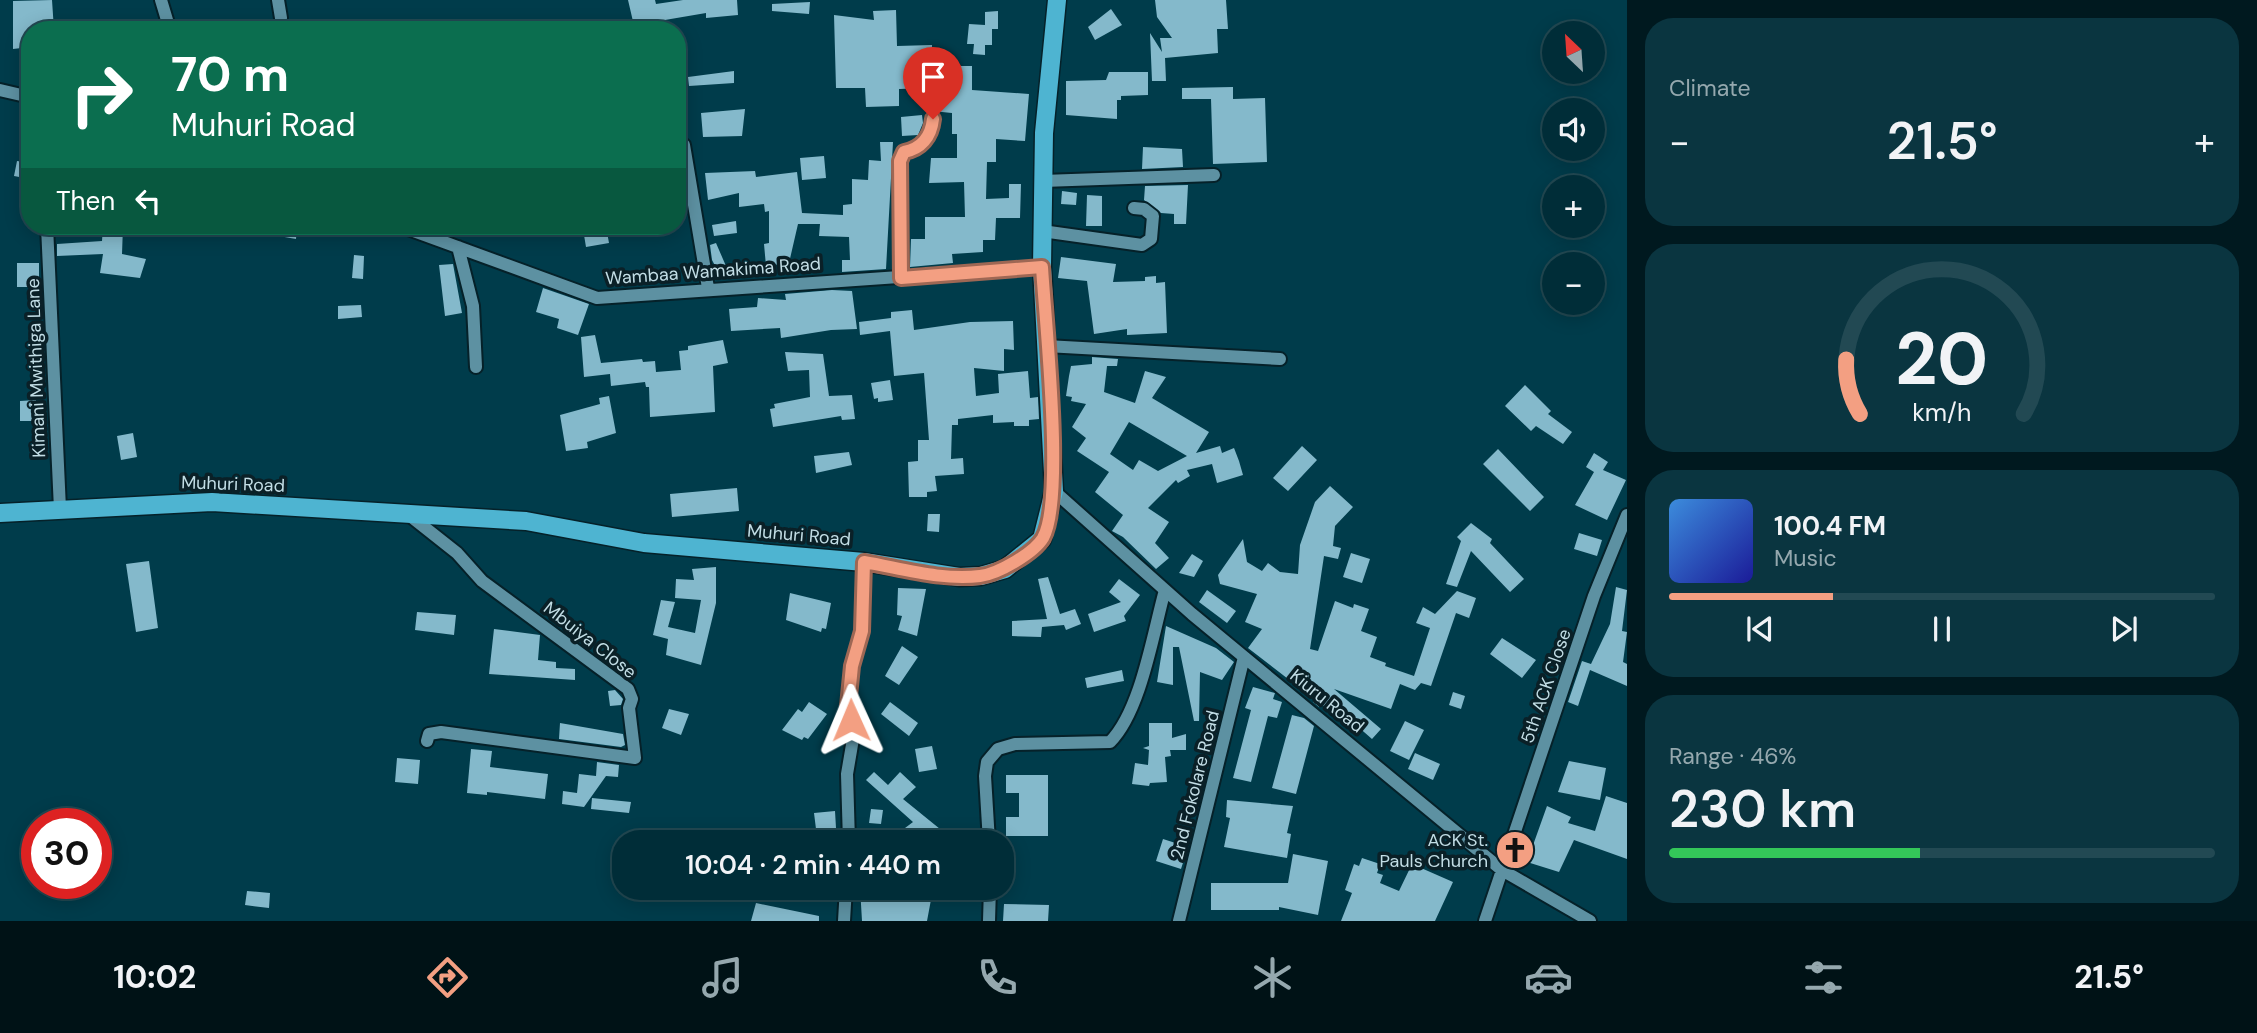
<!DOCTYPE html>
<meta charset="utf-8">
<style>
:root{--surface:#002d38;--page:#0a3540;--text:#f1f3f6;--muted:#95a8ae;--line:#224953;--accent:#f39f82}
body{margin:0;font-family:"DM Sans",sans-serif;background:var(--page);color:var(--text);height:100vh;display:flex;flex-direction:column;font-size:26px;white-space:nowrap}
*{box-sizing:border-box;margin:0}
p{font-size:23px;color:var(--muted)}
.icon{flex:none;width:38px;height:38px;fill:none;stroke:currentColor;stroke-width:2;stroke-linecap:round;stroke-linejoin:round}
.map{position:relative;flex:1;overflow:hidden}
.sheet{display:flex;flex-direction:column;gap:18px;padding:18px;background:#00191f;width:630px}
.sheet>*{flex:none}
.guide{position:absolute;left:21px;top:21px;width:665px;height:214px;border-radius:28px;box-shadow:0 4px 18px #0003,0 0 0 2px var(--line);background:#0b6e4f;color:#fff;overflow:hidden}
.needle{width:46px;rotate:335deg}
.buttons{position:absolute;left:1542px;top:21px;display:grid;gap:14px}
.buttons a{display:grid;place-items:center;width:63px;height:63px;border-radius:50%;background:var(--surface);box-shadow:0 4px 18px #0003,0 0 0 2px var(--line);font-size:35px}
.speed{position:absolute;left:21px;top:808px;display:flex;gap:14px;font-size:35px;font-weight:700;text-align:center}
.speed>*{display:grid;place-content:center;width:91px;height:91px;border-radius:50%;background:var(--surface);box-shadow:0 4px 18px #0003,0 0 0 2px var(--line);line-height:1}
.speed .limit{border:10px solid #d22;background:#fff;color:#111}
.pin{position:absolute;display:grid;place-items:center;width:60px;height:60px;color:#fff;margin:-72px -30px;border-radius:50% 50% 50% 0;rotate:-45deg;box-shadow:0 0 7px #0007}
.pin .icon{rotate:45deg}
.me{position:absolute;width:77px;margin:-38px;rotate:359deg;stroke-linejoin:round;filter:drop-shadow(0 0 5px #0008)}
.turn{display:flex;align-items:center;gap:24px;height:147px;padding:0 35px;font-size:32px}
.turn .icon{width:91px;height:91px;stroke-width:2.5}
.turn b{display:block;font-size:49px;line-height:60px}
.then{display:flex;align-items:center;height:66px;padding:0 35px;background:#0003;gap:14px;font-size:26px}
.big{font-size:52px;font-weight:600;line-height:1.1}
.sheet .card{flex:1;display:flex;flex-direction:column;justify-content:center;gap:10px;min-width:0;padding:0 24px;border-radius:28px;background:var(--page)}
.sheet .dial{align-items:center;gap:0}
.dial svg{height:182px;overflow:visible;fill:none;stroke:var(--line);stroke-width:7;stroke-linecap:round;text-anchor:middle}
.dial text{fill:var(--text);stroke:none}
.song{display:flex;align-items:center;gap:21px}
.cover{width:84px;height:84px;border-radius:10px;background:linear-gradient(135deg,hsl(210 70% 55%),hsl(240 70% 35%))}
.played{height:7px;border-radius:4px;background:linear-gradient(90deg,var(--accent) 30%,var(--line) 30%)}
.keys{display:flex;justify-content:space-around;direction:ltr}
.heat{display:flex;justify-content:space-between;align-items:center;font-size:38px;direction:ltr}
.charge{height:10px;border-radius:5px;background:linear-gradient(90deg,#34c759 46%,var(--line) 0)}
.trip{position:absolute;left:612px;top:830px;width:402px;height:70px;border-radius:28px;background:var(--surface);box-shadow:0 4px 18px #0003,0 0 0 2px var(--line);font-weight:600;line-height:70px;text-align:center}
.dock{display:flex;height:112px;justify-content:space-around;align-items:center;background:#001216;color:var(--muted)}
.dock .icon{width:49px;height:49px}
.dock .on{color:var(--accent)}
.dock b{font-size:32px;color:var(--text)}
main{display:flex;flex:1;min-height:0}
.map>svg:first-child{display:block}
.building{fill:#84b9cb;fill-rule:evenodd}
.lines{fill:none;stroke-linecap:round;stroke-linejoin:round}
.minor-casing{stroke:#052129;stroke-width:16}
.major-casing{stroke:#052129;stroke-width:21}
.minor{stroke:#5d91a2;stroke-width:12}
.major{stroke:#4eb4d1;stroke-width:18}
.route-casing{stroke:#9e6754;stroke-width:18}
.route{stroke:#f39f82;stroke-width:12}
.labels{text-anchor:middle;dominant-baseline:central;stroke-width:7;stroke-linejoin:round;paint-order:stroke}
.street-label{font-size:18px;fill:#c2dde5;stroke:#0a2027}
.poi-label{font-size:18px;fill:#c2dde5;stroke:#0a2027;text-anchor:end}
</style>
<main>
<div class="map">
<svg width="1627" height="921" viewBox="0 0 1627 921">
<rect width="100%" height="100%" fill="#003c4b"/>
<path class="building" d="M52,0L54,30H30V47L13,49V1Z
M628,0H655L656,4L683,0H737L738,15L706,18V13L659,21L661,30H635Z
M1155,0H1226L1228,29H1217L1218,53L1165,58L1166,81H1152L1150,33L1162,52L1160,38H1172L1157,17Z
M810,2L809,14L772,11V4Z
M1111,9L1122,25L1095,40L1088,27Z
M896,10L897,46L932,45V78L956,77V66H972V90L1029,94L1025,141L996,139V162H987L986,199L1009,198V184H1021L1020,218H996L995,240H983V252L952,254L953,263L910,267L911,239H925V217H965L964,182L929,183L931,158H957V134H952V113L932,111L931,88L899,89V106L866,107L865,88H836L834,15L874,20L873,11Z
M998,11V29H992V45H985V55L973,54L974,44H967L969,24L985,25V12Z
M734,71V83L689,86L688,77Z
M1109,72H1148V95L1121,96V100H1117V119L1066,115V81L1106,80Z
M1233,87V99L1265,98L1267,162L1213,164L1211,99H1182V88Z
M745,109L742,136L703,137L701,113Z
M922,115L923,123L918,135L902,136L901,117Z
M880,142H893L886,269L842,272V260H850L849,237L819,236L820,224H798L789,263L766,266L764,244L769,243V211L765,212L764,204L739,207V193L708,200L705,173L755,171L756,177L797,172L802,213L843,215V205L852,204V179L868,180L869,160L881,161Z
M1143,147L1182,149L1183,167L1142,169Z
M824,156L826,178L802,180L800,158Z
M17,161L30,163V179L14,176Z
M1188,185L1186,224H1174V214L1161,213L1144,200L1145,186Z
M1062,191L1077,193L1076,205L1061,204Z
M1087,195L1102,196V226H1086Z
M736,221L737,233L714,236L712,225Z
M103,226H123L122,254L146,259L140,278L100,273L103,254L57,256V244L102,241Z
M257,226H297L296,239L256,232Z
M607,232L609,243L586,247L584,235Z
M716,243L729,273L721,277L712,260L710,245Z
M354,255L364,256L363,279L352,278Z
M1061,257L1116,264L1113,282L1145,281V277L1156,276V283L1165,282L1167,333L1127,335V329L1094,334L1087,281L1058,278Z
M17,263H39V287H17Z
M453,264L462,313L445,316L439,265Z
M543,288L589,304L578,335L557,328L559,319L536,312Z
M832,290L852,291L857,329L831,330L781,338L780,328L731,331L729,309L757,307L758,298L786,300L785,294Z
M361,305L362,317L338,319V306Z
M912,310L914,330L970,322L1013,321L1014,350L1004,349V371L974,368L976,396L999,393L998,374L1028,371L1030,398L1038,397L1039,419L1029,420V426H1014V422L993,423V415L958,419V425H952L951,459L963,458L964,474L935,476L937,491L927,492V497H909L908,462L918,461V440H929L924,373L894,376L890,331L860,335L859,322L891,318V312Z
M595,335L601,363L642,359L643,362L655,361L656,372L681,370L679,351L688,350V346L723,340L728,363L713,366L715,412L650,417L649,387H646L645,382L611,386L610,374L584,377L581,337Z
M785,352L823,354L829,396L852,395L855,419L842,420L841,416L773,427L770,409L775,408L774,404L810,397L809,370L788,371Z
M1092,357L1118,359L1117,366H1107L1104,392L1135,403L1145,371L1166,377L1152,398L1209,432L1196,453L1220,446L1222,453L1234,448L1239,461L1243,475L1217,483L1212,464L1187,470L1190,476L1178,483L1176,480L1148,508L1169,522L1155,543L1169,558L1156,569L1123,537L1112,531L1123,515L1095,492L1109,472L1077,451L1086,438L1072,427L1086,404L1071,401L1072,397L1066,396L1069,376L1071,366L1092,364ZM1129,422L1187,456L1158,471L1139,460L1133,470L1110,454Z
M890,380L893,400L878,402V398L874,399L871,383Z
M1525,385L1551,411L1548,414L1572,432L1563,444L1536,426L1531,431L1505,406Z
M609,396L616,433L587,442L588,448L566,451L560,415L600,404L599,398Z
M36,400V421H20V401Z
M133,433L137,457L121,460L117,436Z
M1302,446L1317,460L1288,491L1273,478Z
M1498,449L1544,497L1530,511L1483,464Z
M849,452L852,465L816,473L814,456Z
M1594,453L1608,462L1603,470L1626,480L1607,520L1575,505L1594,472L1586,467Z
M1330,486L1353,507L1335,526L1333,546L1341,548L1338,559L1324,556L1310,649L1318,651L1335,601L1353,608L1354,604L1369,609L1361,631L1377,637L1370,657L1386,663L1385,666L1414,676L1430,628L1416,623L1423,607L1435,614L1457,591L1476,598L1469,618L1456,613L1431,686L1421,683L1415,690L1400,684L1391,709L1334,689L1381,729L1372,739L1348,718L1345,723L1320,703L1319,707L1313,702L1314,699L1248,648L1262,629L1245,622L1257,594L1220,584L1218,575L1243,539L1247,562L1262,571L1268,563L1280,572L1298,574L1300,545L1315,502Z
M737,488L739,511L672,517L670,494Z
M928,514H940L939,532L927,531Z
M1471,523L1492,539L1490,543L1524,579L1510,592L1471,551L1457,587L1446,584L1461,541L1457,537Z
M1579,533L1602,540L1597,556L1574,549Z
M1351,553L1370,559L1362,583L1343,577Z
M1192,554L1203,561L1194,577L1179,573Z
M149,561L158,628L136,632L126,564Z
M716,567V603L701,665L666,655L668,639L653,635L661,600L675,602L668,627L695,633L701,600L675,598L676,579L694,580L692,569Z
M1048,577L1060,614L1075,609L1081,624L1066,630L1064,625L1042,627L1041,637L1012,636V621L1047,619L1038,579Z
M1119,579L1140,595L1124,616L1126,621L1094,632L1088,614L1121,602L1109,592Z
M1616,587L1627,590L1622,631L1627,632L1623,662L1627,664V686L1590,670L1578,706L1568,702L1582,661L1591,664L1610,624Z
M898,588L926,589L917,636L898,630L902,616L897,615Z
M1207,590L1236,611L1227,623L1199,602Z
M790,593L831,603L826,629L822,628L821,632L786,620Z
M417,612L456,615L454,635L415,630Z
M1166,626L1216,648L1234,662L1222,680L1200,672L1199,721H1194L1179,647H1173V685L1157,682Z
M494,629L540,635L538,660L556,662V668L575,669V680L489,674Z
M1502,638L1536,660L1522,678L1490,654Z
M902,646L918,657L899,685L885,676Z
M1122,670L1124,681L1087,688L1085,678Z
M1253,687L1275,693L1273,699L1282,702L1277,718L1268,716L1251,782L1233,778L1251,710L1245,708Z
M615,690L623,699L621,705L610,706L608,691Z
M1453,692L1465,696L1461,709L1449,705Z
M809,702L827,714L808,739L804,737L802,740L782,730L798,709L802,712Z
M890,702L918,723L909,736L881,714Z
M669,709L689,714L681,735L662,728Z
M1292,715L1304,718L1314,726L1296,794L1272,788Z
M1405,721L1424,730L1409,760L1390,751Z
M560,723L623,734L625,745L621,747L559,739Z
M1149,723H1172V738L1186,734V750H1170L1171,756L1165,757L1167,782L1150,783L1149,786L1132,784L1135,763L1148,765L1149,750L1143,748L1149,746Z
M932,746L937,769L919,772L915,749Z
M471,749L492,751L490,767L548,774L545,799L487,792V795L467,793Z
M1415,753L1440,764L1433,780L1408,769Z
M397,758L420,760L418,784L395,782Z
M1569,761L1606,768L1600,800L1558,792Z
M597,762L619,765L618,777L606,776L584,807L562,804L563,791L577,793L579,774L596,776Z
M874,772L888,785L900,772L916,787L903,799L940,829V842H903L897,834L913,822L866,780Z
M1006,775H1048V836H1006V817H1019V793H1006Z
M1606,796L1627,803V859L1574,840L1559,872L1527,862L1547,806L1571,817L1568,823L1595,831Z
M592,798L631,802L629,813L591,809Z
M1227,800L1293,806L1287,833L1291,834L1287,858L1224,847L1230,818L1226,817Z
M871,809L883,810L881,824L869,823Z
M835,811L836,828L816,829L814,813Z
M1163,839L1188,847L1181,869L1156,861Z
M1293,854L1328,861L1318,915L1279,907V910H1211V883H1288Z
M1362,858L1380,864L1377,873L1383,875L1380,883L1399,891L1412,864L1453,882L1435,921H1341L1352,893L1345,890L1354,864L1359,866Z
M860,887L933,889L927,921H862Z
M247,891L270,893L269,908L245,905Z
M756,903L819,916V921H751Z
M1004,904L1049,905L1048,921H1003Z"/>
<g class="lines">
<g class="minor-casing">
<path id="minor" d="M161,0L170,30
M278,0L281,18
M0,90L30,97
M684,145L708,288
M1043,181L1214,175
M47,226L60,509
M400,226L597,298L1042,267
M1042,231L1142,245L1151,239L1153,216L1144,209L1134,208
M458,247L473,306L476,367
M901,278L900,161L904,152C921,149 930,137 933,119
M1046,346L1280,359
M1054,491L1192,614L1502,870L1590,921
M409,515L457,553L482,581L628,689L632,699L629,708L635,758L441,732L429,734L427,741
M849,842L847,774L854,733L848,706L852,666L862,631L864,562
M989,842L985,776L987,762L998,749L1015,744L1110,742C1141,711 1153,633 1165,590
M844,921L846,887
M989,921L990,887
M1179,921L1244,657
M1485,921L1594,596L1627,515"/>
</g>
<g class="major-casing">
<path id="major" d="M0,513L212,502L526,521L644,543L864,562L959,577L981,576L1005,569L1042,539L1054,491L1042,267L1044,133L1057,0"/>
</g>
<use href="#minor" class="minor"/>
<use href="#major" class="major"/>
</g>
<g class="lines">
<g class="route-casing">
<path id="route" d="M851,720L848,706L852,666L862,631L864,562C900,568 943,581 980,576C998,574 1034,553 1043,538C1065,499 1045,320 1042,267L901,278L900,161L904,152C921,149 931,137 933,119"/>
</g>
<use href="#route" class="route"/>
</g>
<defs>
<g id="church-disc" transform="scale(2.0125)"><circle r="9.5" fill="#f39f82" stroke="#0a2027"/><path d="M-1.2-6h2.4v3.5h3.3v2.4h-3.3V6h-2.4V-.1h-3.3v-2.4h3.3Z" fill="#111"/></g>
</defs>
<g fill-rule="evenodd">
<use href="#church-disc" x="1515" y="850"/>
</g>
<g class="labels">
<g class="street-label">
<text transform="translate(713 271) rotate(-4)">Wambaa Wamakima Road</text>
<text transform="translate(36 368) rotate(-92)">Kimani Mwithiga Lane</text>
<text transform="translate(233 484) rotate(2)">Muhuri Road</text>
<text transform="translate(799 535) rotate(5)">Muhuri Road</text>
<text transform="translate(590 640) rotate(38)">Mbuiya Close</text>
<text transform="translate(1546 686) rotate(-71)">5th ACK Close</text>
<text transform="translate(1327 701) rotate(39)">Kiuru Road</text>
<text transform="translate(1195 785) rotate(-76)">2nd Fokolare Road</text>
</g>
<g class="poi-label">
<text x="1488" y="840">ACK St.<tspan x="1488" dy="21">Pauls Church</tspan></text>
</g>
</g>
</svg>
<div class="buttons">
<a><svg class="needle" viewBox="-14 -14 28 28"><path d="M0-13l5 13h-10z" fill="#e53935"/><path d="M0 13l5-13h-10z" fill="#95a8ae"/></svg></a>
<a><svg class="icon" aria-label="sound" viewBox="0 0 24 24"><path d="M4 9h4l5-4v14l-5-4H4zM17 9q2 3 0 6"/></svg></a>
<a>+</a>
<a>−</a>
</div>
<div class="speed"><div class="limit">30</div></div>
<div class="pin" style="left:933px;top:119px;background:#d93025"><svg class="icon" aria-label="arrive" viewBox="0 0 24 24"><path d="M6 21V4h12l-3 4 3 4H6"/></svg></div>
<svg class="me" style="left:851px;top:720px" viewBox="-20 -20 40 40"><path d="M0-17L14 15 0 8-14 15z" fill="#f39f82" stroke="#fff" stroke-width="4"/></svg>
<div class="trip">10:04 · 2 min · 440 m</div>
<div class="guide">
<div class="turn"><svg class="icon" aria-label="right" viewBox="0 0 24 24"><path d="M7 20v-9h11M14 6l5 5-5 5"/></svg><div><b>70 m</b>Muhuri Road</div></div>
<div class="then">Then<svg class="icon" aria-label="left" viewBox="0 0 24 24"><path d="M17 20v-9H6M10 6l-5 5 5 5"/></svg></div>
</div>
</div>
<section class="sheet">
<div class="card"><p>Climate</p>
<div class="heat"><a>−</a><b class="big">21.5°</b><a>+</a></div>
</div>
<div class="card dial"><svg viewBox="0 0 100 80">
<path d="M14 69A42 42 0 1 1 86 69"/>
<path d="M14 69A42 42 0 0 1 8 45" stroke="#f39f82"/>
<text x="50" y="56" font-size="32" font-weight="700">20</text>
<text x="50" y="72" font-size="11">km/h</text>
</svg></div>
<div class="card">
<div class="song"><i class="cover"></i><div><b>100.4 FM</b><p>Music</p></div></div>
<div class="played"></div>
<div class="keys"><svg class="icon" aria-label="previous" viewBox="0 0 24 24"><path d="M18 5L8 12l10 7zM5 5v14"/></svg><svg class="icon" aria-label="pause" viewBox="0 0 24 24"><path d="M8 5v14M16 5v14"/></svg><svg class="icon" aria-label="next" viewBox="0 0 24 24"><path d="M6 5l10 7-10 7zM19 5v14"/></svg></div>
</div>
<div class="card"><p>Range · 46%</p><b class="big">230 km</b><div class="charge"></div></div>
</section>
</main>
<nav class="dock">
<b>10:02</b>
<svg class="icon on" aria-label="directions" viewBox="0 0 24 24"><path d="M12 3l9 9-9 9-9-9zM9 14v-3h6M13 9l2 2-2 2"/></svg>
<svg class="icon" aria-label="music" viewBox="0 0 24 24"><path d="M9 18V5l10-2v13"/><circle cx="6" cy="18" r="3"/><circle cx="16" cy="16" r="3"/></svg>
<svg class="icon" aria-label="phone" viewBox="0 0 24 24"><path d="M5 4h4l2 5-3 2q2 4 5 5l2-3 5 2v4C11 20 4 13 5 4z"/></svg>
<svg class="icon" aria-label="climate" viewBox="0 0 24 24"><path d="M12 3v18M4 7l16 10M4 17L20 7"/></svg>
<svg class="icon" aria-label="car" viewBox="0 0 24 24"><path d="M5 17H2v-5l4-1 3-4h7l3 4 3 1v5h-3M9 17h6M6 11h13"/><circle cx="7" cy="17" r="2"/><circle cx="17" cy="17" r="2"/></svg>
<svg class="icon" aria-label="filters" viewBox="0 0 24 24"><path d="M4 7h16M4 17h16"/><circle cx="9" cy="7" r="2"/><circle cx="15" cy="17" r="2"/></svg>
<b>21.5°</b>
</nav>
